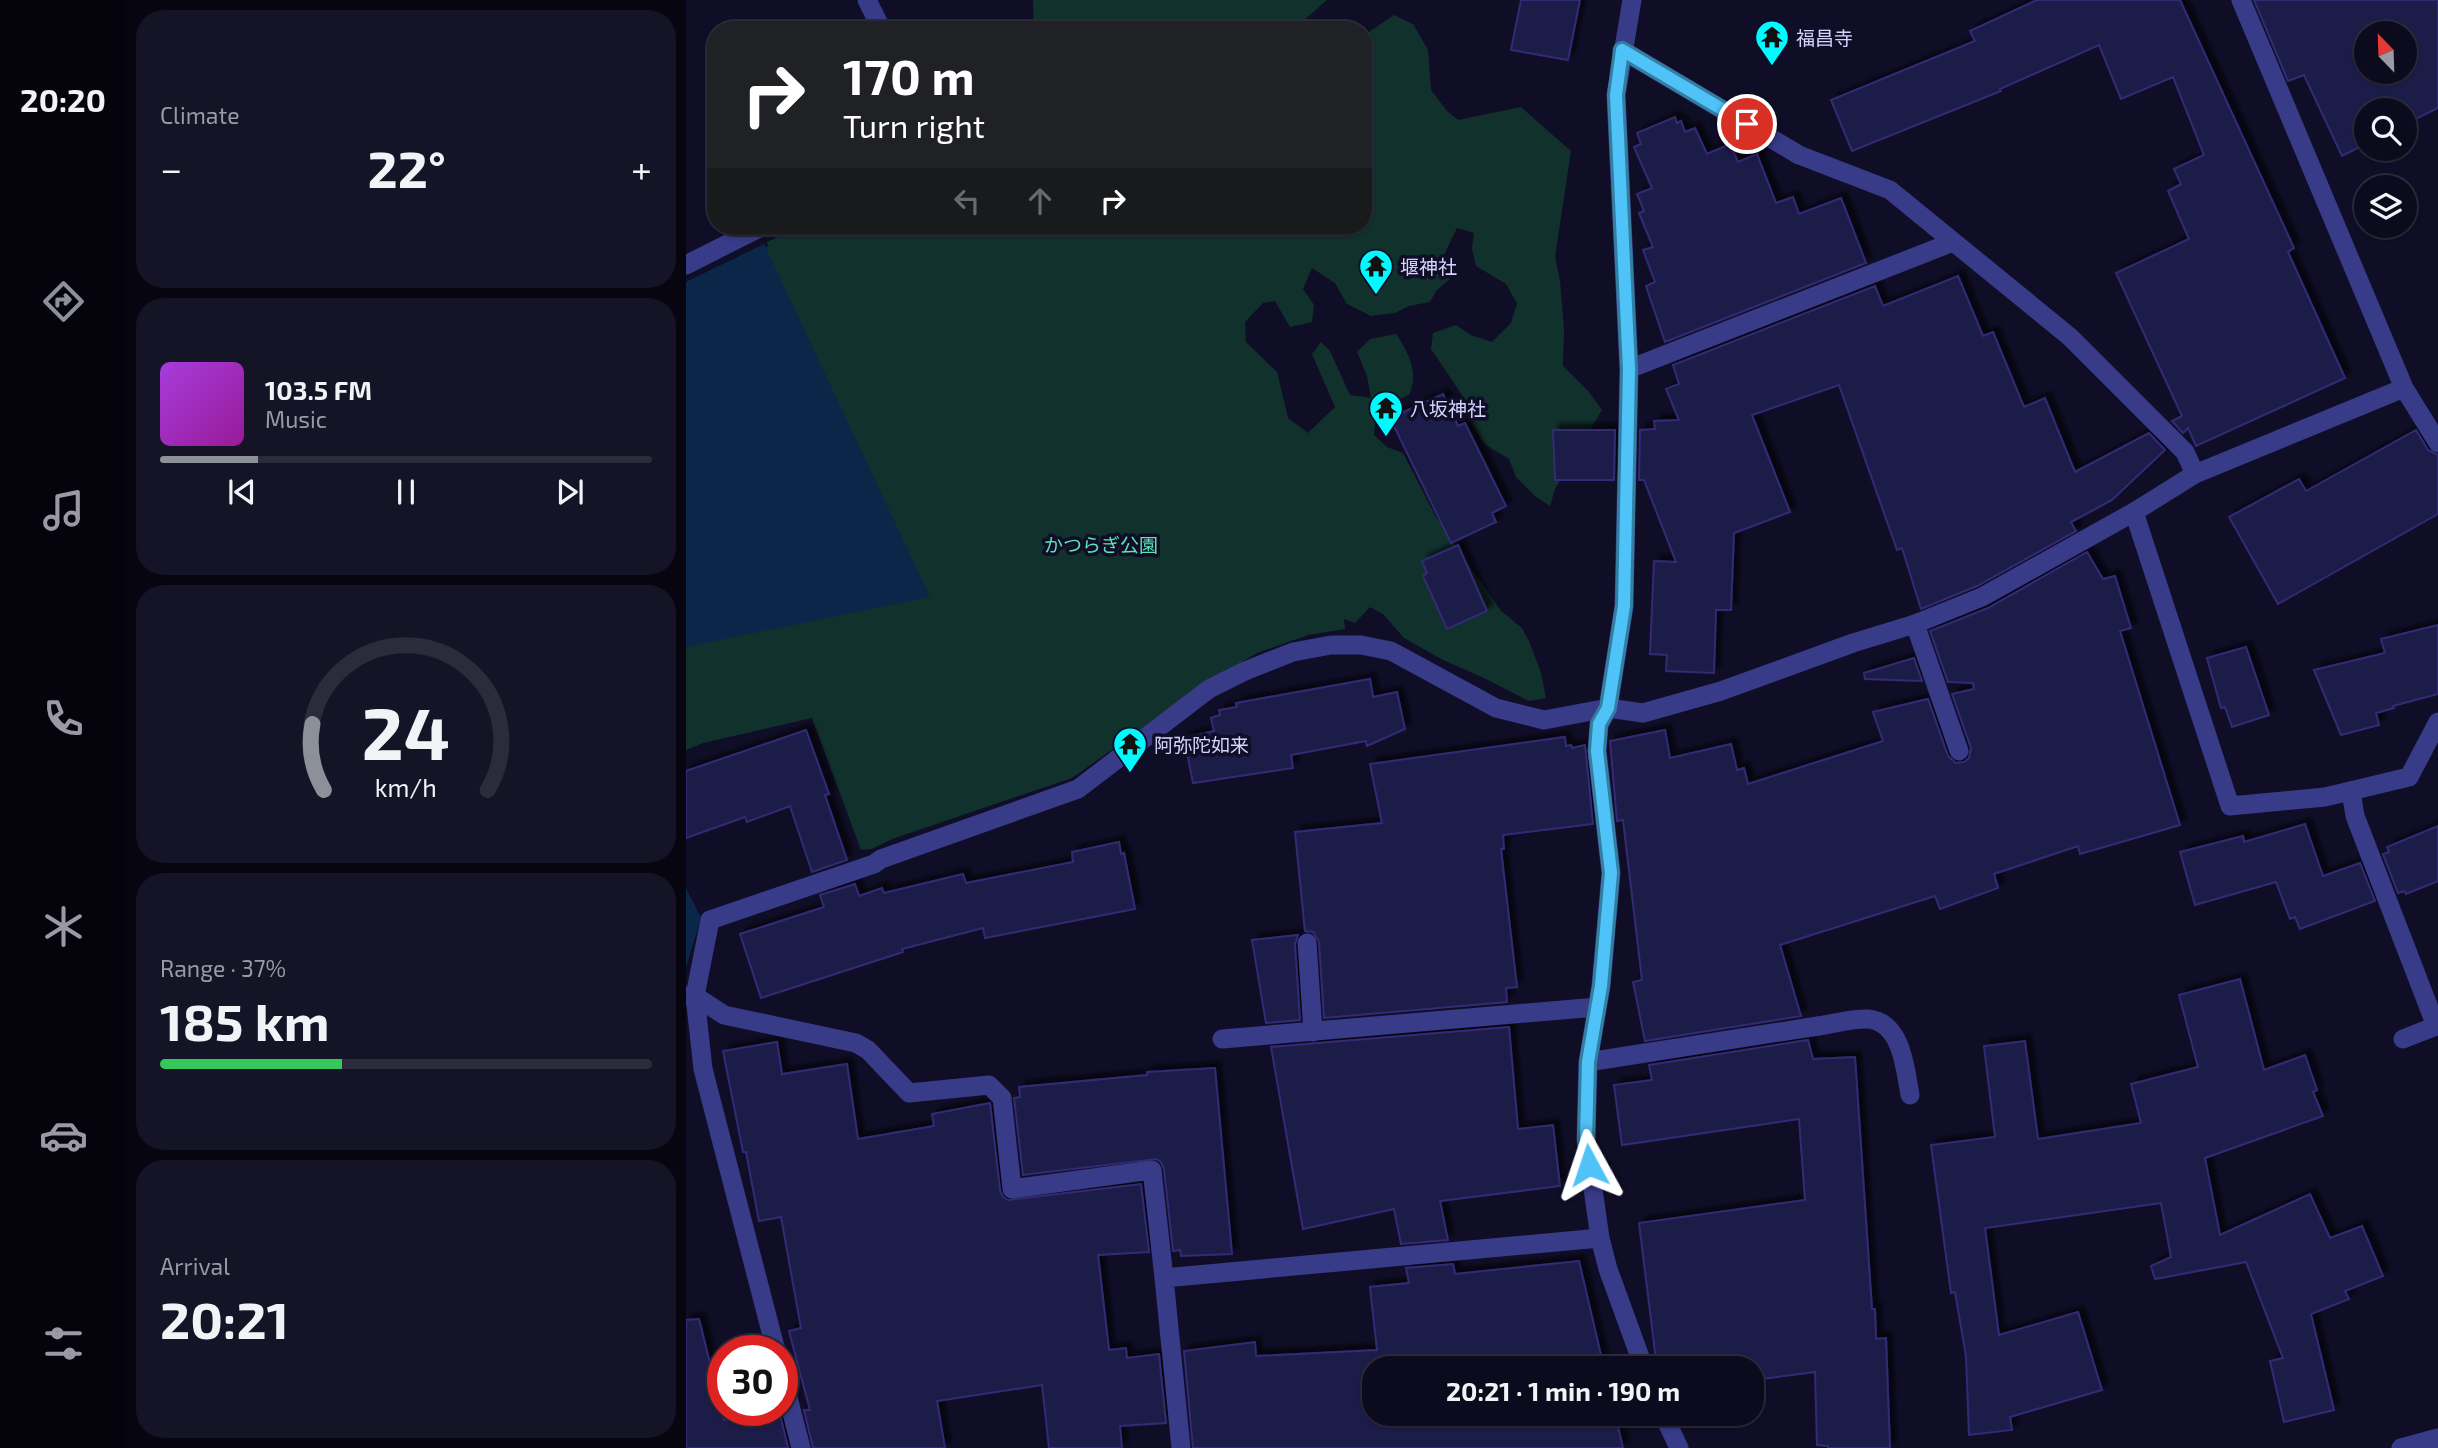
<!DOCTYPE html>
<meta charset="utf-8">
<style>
:root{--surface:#0c0a1d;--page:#151326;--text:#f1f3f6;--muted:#9a9aa4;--line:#2c2b3b;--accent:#8c9099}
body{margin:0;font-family:"Exo 2","Noto Sans JP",sans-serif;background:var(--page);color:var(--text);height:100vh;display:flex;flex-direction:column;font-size:26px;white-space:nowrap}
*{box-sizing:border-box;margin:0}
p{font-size:23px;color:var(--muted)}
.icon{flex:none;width:38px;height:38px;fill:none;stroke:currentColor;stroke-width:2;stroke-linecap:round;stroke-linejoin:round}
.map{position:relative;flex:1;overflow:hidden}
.panel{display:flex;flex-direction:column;gap:10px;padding:10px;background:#070610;width:560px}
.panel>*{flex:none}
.top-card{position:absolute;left:21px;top:21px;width:665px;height:214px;border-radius:28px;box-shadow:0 2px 5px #0004,0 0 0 2px var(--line);background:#202124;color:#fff;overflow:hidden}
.needle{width:46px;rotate:337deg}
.fabs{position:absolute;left:1668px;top:21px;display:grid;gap:14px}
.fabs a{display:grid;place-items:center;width:63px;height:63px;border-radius:50%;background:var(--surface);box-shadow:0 2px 5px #0004,0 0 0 2px var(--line);font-size:35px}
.speed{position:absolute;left:21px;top:1335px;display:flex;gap:14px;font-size:35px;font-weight:700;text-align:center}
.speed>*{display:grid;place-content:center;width:91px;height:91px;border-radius:50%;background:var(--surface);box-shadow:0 2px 5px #0004,0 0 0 2px var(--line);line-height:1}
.speed .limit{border:10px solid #d22;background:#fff;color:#111}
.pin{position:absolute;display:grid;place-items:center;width:60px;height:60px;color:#fff;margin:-30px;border:4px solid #fff;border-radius:50%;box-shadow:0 2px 7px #0007}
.me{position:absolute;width:77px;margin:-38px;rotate:355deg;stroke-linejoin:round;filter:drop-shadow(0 0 5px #0008)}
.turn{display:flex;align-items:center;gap:24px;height:147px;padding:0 21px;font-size:32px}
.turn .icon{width:91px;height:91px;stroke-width:2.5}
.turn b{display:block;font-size:49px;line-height:60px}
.lanes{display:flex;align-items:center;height:66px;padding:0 21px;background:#0003;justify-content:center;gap:35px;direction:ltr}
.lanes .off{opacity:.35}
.big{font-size:52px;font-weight:700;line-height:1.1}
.panel .card{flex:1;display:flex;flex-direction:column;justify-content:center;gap:10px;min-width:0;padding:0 24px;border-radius:28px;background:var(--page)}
.panel .dial{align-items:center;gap:0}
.dial svg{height:182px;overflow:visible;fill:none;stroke:var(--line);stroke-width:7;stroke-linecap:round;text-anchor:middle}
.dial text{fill:var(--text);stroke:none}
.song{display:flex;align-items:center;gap:21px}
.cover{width:84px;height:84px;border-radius:10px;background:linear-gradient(135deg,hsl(280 70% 55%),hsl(300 70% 35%))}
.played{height:7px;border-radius:4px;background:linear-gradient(90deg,var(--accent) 20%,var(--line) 20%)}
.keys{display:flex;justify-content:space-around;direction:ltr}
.heat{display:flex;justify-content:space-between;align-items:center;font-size:38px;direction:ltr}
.charge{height:10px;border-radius:5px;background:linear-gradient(90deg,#34c759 37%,var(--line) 0)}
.trip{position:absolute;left:676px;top:1356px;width:402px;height:70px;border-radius:28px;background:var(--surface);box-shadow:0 2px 5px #0004,0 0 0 2px var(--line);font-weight:700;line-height:70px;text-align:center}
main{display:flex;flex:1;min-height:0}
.tabs{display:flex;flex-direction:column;width:126px;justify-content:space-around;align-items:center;background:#05040c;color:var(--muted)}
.tabs .icon{width:49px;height:49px}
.tabs .selected{color:var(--accent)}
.tabs b{font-size:32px;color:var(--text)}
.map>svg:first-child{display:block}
.green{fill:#11312d}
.water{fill:#0a274a}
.building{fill:#1f1a49;stroke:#332b75;stroke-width:2;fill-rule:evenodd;filter:url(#shadow)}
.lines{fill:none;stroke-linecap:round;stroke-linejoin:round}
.service{stroke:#373b88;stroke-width:19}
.minor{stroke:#373b88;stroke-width:19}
.tertiary{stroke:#373b88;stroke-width:19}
.route-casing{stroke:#337fa1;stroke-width:18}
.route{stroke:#4fc3f7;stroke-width:12}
.labels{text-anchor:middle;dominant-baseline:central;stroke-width:7;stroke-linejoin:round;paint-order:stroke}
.poi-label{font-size:19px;fill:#d6d4ff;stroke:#100e27;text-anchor:start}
.park-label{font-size:19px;fill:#5be4b7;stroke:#100e27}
</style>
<main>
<nav class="tabs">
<b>20:20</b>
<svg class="icon selected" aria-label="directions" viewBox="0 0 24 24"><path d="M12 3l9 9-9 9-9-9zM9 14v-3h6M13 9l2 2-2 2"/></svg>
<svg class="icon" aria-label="music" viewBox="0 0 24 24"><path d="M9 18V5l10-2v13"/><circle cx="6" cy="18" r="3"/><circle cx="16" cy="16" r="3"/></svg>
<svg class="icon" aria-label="phone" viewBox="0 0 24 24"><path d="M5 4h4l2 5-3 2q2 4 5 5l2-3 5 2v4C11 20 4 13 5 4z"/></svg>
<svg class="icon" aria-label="climate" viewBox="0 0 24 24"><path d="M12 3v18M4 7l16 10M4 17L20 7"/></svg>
<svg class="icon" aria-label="car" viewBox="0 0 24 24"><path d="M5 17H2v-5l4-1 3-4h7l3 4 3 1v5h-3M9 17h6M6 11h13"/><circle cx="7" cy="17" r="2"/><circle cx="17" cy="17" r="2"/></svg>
<svg class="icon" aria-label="filters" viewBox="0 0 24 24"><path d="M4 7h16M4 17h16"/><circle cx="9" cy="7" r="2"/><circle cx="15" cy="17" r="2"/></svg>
</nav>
<section class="panel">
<div class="card"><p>Climate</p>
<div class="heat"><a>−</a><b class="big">22°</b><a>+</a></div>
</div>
<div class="card">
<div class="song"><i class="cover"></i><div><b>103.5 FM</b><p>Music</p></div></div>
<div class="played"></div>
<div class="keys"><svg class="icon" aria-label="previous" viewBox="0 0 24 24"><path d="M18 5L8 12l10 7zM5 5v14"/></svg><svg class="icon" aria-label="pause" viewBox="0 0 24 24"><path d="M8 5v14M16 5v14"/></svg><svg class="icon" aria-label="next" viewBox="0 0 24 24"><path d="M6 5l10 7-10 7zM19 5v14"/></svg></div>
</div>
<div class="card dial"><svg viewBox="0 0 100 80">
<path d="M14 69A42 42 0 1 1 86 69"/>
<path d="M14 69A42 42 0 0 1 9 40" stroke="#8c9099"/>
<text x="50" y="56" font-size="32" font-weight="700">24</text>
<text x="50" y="72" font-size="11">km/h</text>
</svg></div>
<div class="card"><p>Range · 37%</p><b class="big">185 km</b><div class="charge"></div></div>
<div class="card"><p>Arrival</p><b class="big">20:21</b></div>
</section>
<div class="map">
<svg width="1752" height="1448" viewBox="0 0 1752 1448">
<defs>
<filter id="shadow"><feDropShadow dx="6" dy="-6" stdDeviation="2" flood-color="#0009"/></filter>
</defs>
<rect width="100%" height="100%" fill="#100e27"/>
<path class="green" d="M347,0H641L607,30H348Z
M708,15L727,24L742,50L745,90L761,111L772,120L835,107L885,151L869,257L874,281L878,329L877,366L903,392L916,410L869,489L864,506L849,496L830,477L823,459L798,444L780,414L776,395L745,349L747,333L770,325L785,335L806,342L825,323L831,303L820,284L790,266L786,249L788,233L771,228L758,255L765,278L750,291L744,302L723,306L709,313L685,316L661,304L649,283L626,268L617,289L628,305L626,322L604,327L589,301L577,303L559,322L560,342L591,372L602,418L622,433L649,407L626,354L635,342L644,351L664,395L685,398L681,376L671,352L684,339L710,334C723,353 733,373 723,395C698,406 691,405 688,435L701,447L717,453L750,517L815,611L836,628L843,641L855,673L860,698L843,701L798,678L757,660L718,638L697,614L684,607L669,623L658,619L659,629L622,635L571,653L520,683L386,778L206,839L186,849L175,850L126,718L17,743L0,750V333L70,253L82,246L81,242L115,226H677V36Z"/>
<path class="water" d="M78,244L244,597L0,647V282Z
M0,888L15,918L0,967Z"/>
<path class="building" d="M835,0H894L882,60L825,50Z
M1351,0H1494L1608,248L1602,252L1659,378L1510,446L1502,428L1497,433L1486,421L1496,416L1430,273L1503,239L1482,191L1495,184L1488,169L1518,155L1487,77L1435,99L1413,45L1314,89L1315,91L1166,151L1145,100L1289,41L1284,31Z
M1568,0H1752V108L1718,125V110H1680V144L1656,156L1618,75L1602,81ZM1680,33H1718V72H1680Z
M989,117L991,123L995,121L999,132L1009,128L1021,154L1044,144L1052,162L1071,154L1090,203L1107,197L1113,214L1155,198L1180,263L979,342L960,286L969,282L957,250L967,247L953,213L958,211L951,194L966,188L948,147L955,144L951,133Z
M1272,276L1297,336L1307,332L1338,407L1359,398L1389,472L1463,433L1479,450L1426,500L1385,522L1390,531L1291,586L1235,609L1216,548L1211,550L1153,385L1066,415L1104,512L1048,533L1045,610H1030L1028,673L980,671L981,655L964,654L968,561L990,562L958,480H953L954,430L969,429L968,421L993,420L980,389L993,384L987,365L1189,286L1197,306Z
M757,394L772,426L779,423L820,506L806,513L810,522L765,543L705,420L714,416L713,414Z
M867,430H929L928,480H869Z
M1730,430L1742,450L1752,455V514L1592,604L1543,517L1613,479L1620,491Z
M772,545L801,611L761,629L737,576L741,573L736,561Z
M1401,552L1417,579L1429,576L1445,628L1434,631L1494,825L1394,854L1392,846L1308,874L1312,888L1254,909L1249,896L1094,945L1115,1016L959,1041L947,982L956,980L937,820L931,821L924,741L979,730L984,758L1045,744L1051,770L1058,768L1062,784L1197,741L1187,712L1242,699L1262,756L1270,763L1278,762L1283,758L1285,748L1266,694L1288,689L1287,683L1262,682L1244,631L1302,608Z
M1752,625V694L1707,706L1708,708L1690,713L1693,725L1655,735L1628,670L1699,653L1695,639Z
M1560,647L1583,715L1546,727L1539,707L1535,708L1521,658Z
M1228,658L1236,681L1179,679L1178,673Z
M684,679L687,697L711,692L719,729L681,746L680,741L605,755L607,768L507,783L498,738L528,731L525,718L534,715L533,710L551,707L550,703Z
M120,730L143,794L139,795L161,860L126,872L104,806L61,822L59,817L0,838V771Z
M879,737L880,746L885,745L886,748L899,745L907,824L817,835L818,849H815L831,987L820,988L821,1002L638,1018L633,942L627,932L619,931L609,832L696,823L684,764Z
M1619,824L1637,876L1674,863L1689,901L1614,929L1609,917L1604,919L1590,882L1509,905L1494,852L1557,836L1558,842Z
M1752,826V881L1720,894L1719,891L1712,893L1697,854L1703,852L1701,847Z
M433,842L435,854L438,853L449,909L299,938L297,928L216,949L217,952L75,998L54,934L138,907L134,895L169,884L173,896L196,888L198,893L277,874L280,883L387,862L386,852Z
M612,935L609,944L614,1020L580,1023L566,940Z
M1554,979L1578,1070L1619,1055L1631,1090L1627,1092L1637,1116L1519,1158L1534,1235L1624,1194L1644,1238L1676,1226L1697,1276L1659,1291L1663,1299L1625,1314L1648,1410L1598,1422L1584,1361L1597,1358L1560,1262L1469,1279L1465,1266L1485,1257L1475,1203L1299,1228L1313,1335L1392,1312L1416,1390L1324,1417L1326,1430L1283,1435L1280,1356L1269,1292L1265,1293L1245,1145L1309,1137L1298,1046L1339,1041L1352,1139L1455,1123L1445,1084L1512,1067L1493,995Z
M823,1027L832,1129L867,1125L874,1186L754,1201L762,1240L715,1244L708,1209L617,1229L585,1047Z
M1122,1040L1127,1059L1169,1057L1186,1309H1189L1190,1339L1200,1338L1204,1448H1142V1446L1131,1445L1129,1372L1075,1379L1074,1368H971L953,1223L1119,1200L1113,1119L936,1145L928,1085L966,1080L963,1065Z
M91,1042L96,1074L161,1064L172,1139L248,1126L246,1114L304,1103L314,1190L317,1197L322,1200L455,1184L463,1252L412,1255L423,1350L440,1348L441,1358L473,1354L480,1423L434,1426L436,1448H363L356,1385L251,1401L259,1448H127L118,1410H124L103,1331L115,1328L95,1217L73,1221L60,1152H57L37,1051Z
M529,1068L546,1254L495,1256L494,1250L487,1251L478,1169L475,1162L470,1159L337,1175L328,1098L334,1097L333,1087L461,1075V1072Z
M893,1261L918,1368H688V1414H929L937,1448H507L498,1351L569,1342L570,1356L691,1350L684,1287L723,1283L720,1268L767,1264L769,1274Z
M13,1319L38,1420L73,1410H93L102,1448H0V1320Z"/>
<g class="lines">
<path class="service" d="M1229,624L1273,751
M1665,791L1669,816L1750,1026L1752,1025
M1132,1026C1147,1024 1166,1018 1182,1019C1216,1022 1219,1068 1224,1095
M1717,1039L1750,1026"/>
<path class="minor" d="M181,0L196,30
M946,0L930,95L943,369L938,606L922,708L913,725L911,751L925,873L915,986L902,1062L900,1140L914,1238L922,1269L958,1368
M1555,0L1718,388
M936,50L1113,155L1204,190L1384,337L1499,452L1509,474
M0,265L77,226
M943,369L1267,242
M1448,512L1544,806L1639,797L1723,777L1752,722
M621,943L627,1032
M1,996H9L38,1015L170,1043L182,1050L223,1093L303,1085L316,1098L326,1189L466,1170L478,1278
M536,1039L911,1007
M902,1062L1132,1026
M90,1351L17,1069L9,996L24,920L188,864L195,859L392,789L523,689L559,671L607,652L645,645H675L705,651L810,708L858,720L922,708L957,713L1035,691L1167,643L1229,624L1296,597L1448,512L1509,474L1718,388L1752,443
M96,1374L115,1448
M977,1414L993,1448
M495,1448L478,1278L914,1238"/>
<path class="tertiary" d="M1715,1448L1752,1438"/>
</g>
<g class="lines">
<g class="route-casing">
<path id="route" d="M903,1165L900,1140L902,1062L915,986L925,873L911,751L913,724L922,708L938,606L943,369L930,95L936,50L1061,124"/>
</g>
<use href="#route" class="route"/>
</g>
<defs>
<g id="temple-pin" transform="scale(1.75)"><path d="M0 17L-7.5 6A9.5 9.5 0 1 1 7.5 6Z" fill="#00fbff" stroke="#100e27"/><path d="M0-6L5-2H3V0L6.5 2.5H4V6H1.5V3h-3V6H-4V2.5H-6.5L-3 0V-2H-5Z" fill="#111"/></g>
</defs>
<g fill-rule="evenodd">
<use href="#temple-pin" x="1086" y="37"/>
<use href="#temple-pin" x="690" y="266"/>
<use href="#temple-pin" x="700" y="408"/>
<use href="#temple-pin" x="444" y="744"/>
</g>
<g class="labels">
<g class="poi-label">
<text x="1110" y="37">福昌寺</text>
<text x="714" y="266">堰神社</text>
<text x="724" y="408">八坂神社</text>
<text x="468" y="744">阿弥陀如来</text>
</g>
<g class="park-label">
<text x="415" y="544">かつらぎ公園</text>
</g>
</g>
</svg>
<div class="fabs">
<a><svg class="needle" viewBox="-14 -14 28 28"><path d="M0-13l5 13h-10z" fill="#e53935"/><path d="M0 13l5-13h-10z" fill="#9a9aa4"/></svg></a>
<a><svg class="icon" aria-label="search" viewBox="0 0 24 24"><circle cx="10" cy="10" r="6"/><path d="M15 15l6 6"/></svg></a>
<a><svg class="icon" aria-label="layers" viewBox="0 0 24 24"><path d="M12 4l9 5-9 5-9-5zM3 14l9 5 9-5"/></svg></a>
</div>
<div class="speed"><div class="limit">30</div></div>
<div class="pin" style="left:1061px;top:124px;background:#d93025"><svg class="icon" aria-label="arrive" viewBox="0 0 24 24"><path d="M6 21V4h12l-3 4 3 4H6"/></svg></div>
<svg class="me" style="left:903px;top:1165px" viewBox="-20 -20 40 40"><path d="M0-17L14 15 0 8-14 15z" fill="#4fc3f7" stroke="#fff" stroke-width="4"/></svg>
<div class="trip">20:21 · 1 min · 190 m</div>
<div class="top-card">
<div class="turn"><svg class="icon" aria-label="right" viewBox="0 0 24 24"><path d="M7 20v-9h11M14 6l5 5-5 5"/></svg><div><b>170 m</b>Turn right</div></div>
<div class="lanes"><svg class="icon off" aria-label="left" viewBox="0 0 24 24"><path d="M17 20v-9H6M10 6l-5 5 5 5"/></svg><svg class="icon off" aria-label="ahead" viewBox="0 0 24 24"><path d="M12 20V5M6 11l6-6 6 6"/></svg><svg class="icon" aria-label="right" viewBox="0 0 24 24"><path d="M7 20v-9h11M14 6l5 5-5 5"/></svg></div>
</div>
</div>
</main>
